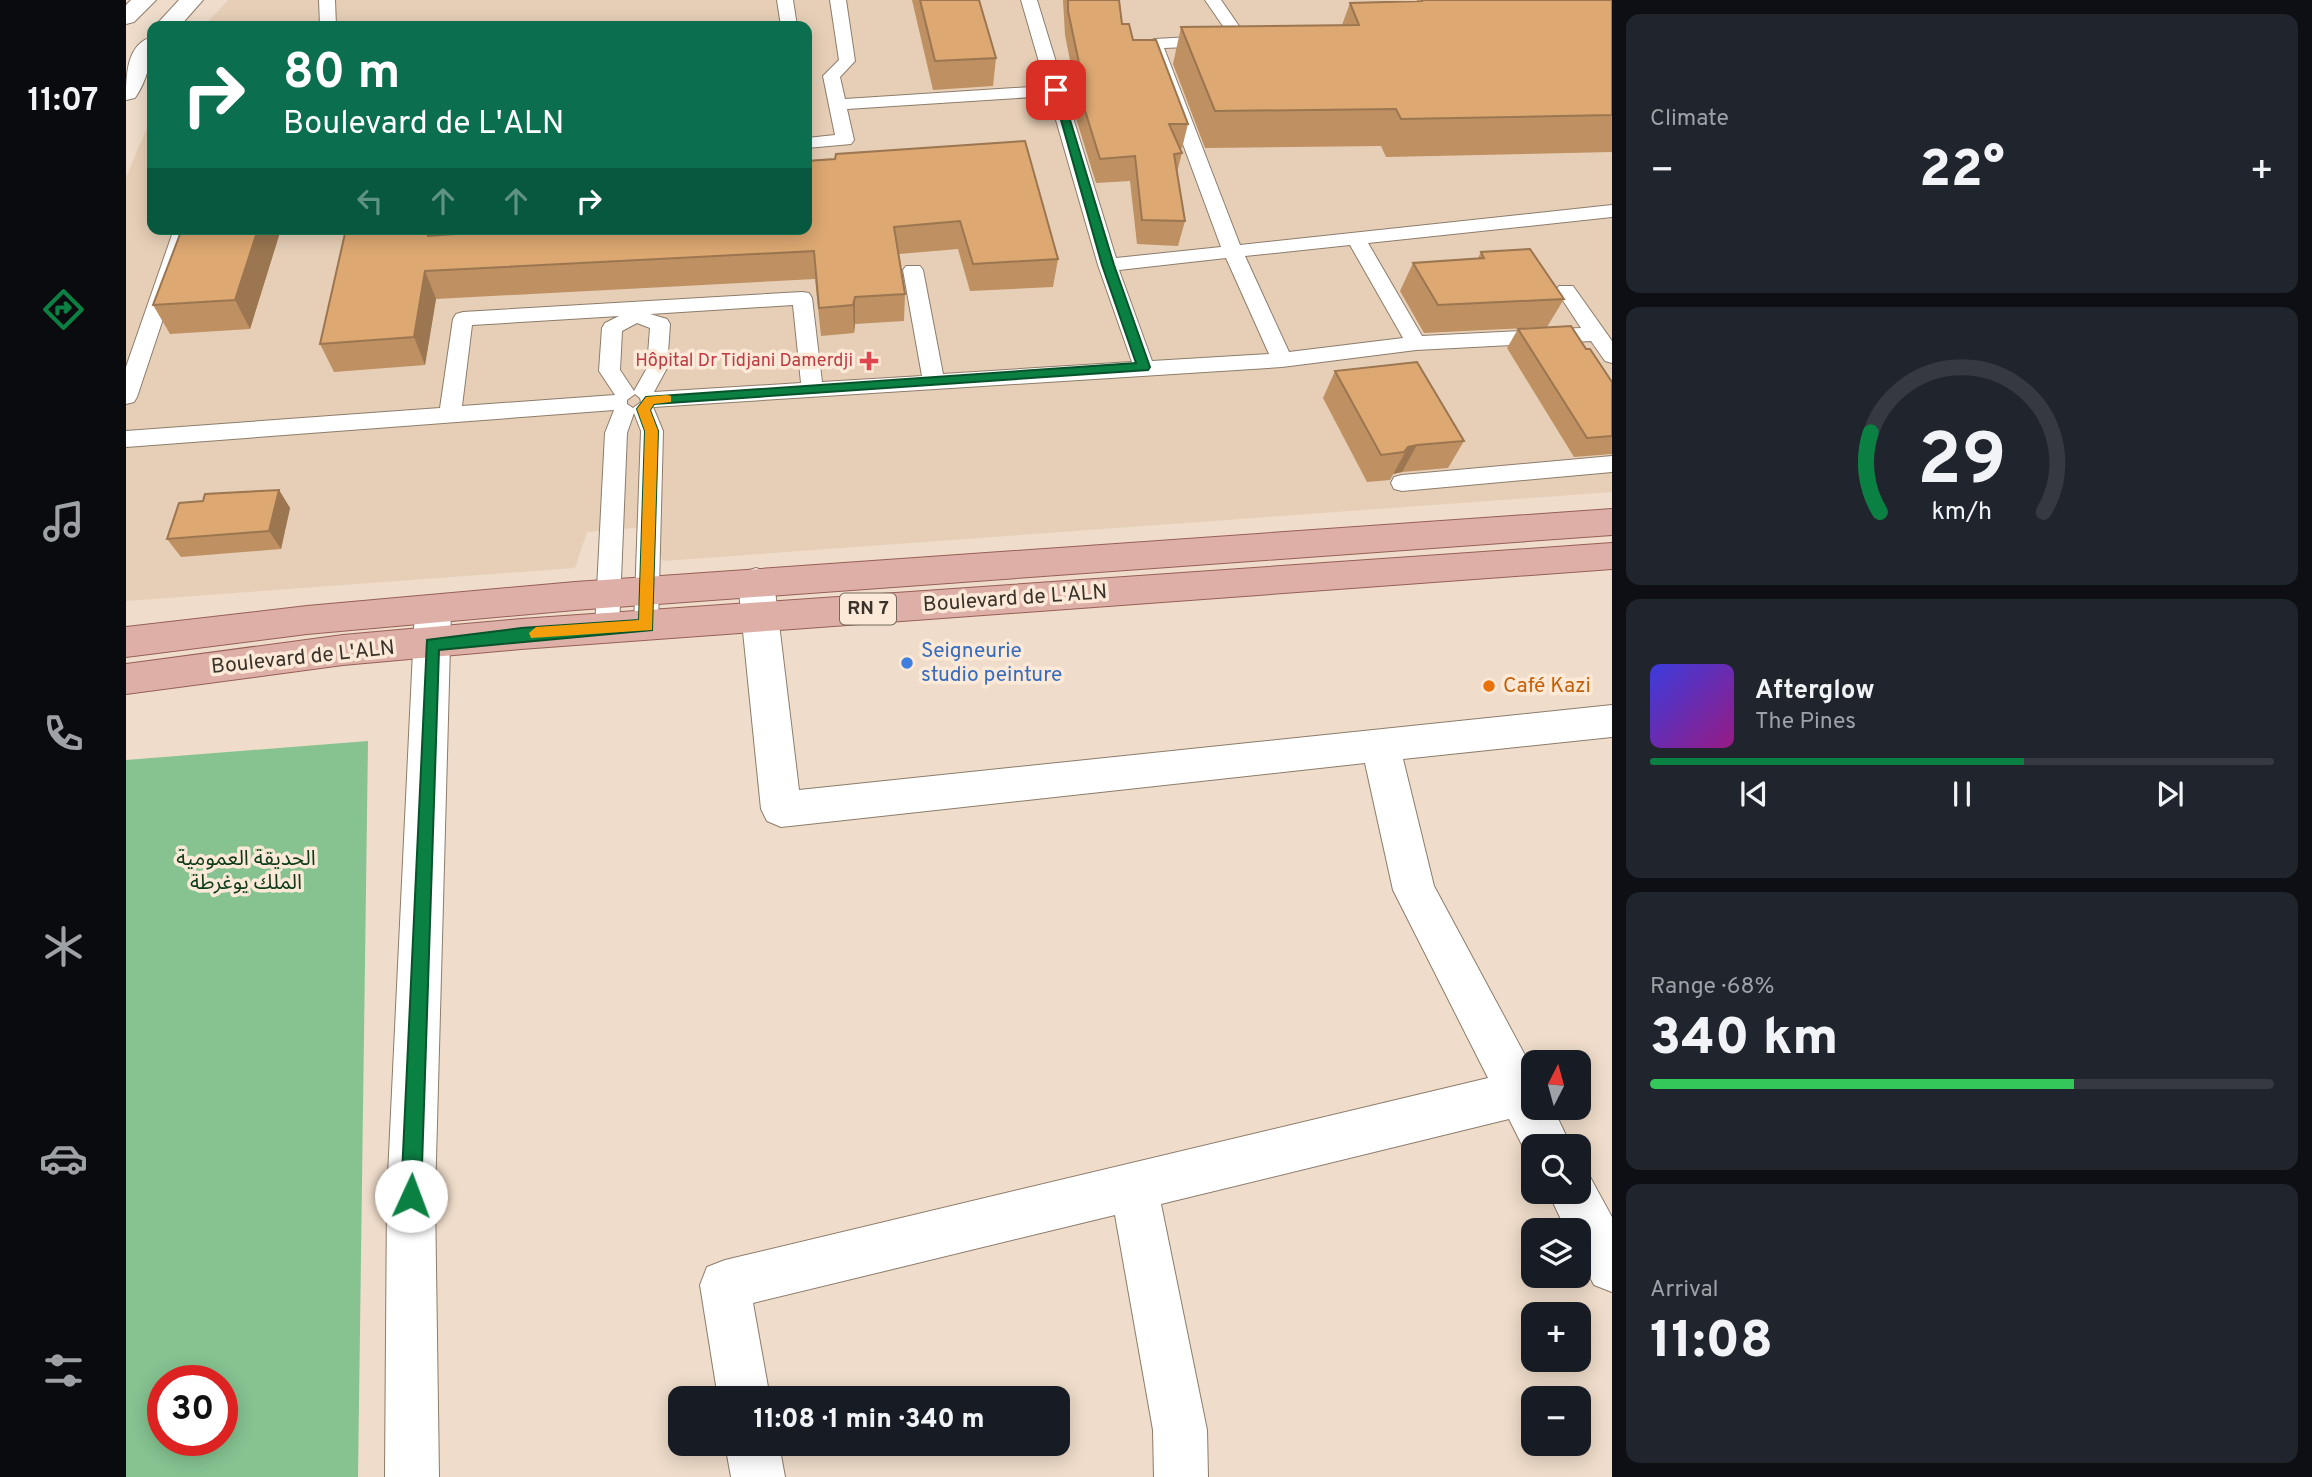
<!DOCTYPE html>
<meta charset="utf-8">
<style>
:root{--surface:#171b24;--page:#20242c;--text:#f1f3f6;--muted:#9ea1a6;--line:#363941;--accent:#0b8043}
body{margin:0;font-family:Overpass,"Noto Sans Arabic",sans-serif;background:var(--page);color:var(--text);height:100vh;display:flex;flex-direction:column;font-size:26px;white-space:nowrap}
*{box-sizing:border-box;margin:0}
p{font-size:23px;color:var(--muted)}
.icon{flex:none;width:38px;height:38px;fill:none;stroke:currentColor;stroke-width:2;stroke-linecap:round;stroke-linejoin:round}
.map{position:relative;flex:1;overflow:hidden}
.panel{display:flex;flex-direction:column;gap:14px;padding:14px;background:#0d0f14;width:700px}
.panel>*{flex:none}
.banner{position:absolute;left:21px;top:21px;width:665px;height:214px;border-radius:14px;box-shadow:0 4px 18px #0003;background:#0b6e4f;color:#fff;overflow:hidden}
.needle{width:46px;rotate:6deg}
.fabs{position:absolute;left:1395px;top:1050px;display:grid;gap:14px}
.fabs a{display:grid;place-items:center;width:70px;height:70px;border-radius:14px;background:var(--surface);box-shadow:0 4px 18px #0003;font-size:35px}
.speed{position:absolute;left:21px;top:1365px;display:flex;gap:14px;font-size:35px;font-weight:700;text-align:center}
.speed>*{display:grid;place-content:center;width:91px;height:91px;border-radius:50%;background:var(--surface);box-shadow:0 4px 18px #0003;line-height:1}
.speed .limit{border:10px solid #d22;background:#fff;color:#111}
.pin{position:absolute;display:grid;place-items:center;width:60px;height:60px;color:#fff;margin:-30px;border-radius:14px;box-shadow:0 4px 10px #0006}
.me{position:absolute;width:77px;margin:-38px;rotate:2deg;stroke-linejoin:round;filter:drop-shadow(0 0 5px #0008)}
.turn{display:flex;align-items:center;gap:24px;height:147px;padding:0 21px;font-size:32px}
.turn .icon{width:91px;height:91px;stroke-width:2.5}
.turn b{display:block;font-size:49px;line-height:60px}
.lanes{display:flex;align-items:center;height:66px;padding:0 21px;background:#0003;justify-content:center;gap:35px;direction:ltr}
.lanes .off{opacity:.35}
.big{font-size:52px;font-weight:800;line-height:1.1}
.panel .card{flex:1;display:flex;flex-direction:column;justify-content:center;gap:10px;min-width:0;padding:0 24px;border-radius:14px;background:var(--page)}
.panel .dial{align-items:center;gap:0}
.dial svg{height:182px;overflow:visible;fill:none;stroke:var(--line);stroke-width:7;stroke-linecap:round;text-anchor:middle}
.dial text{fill:var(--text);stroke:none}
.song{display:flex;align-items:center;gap:21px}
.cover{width:84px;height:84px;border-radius:10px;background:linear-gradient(135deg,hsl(240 70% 55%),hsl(310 70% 35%))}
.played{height:7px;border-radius:4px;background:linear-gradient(90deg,var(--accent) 60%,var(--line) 60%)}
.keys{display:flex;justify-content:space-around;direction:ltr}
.heat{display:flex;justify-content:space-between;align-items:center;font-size:38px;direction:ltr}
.charge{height:10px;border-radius:5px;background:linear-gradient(90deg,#34c759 68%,var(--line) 0)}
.trip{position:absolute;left:542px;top:1386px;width:402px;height:70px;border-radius:14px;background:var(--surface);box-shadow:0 4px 18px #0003;font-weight:800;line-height:70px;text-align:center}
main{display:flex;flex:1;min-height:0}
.tab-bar{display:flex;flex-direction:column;width:126px;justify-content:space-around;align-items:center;background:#090b0e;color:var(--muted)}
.tab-bar .icon{width:49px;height:49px}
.tab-bar .selected{color:var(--accent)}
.tab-bar b{font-size:32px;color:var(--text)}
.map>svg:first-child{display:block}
.built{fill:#e7cfb7}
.green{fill:#86c391;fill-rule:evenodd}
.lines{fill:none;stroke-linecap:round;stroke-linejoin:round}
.lane-casing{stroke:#8d7c6b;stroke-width:2}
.street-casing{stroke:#8d7c6b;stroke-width:2}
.primary-casing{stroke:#966054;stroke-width:2}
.lane{fill:#fff;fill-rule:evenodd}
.street{fill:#fff;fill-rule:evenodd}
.primary{fill:#deafa6;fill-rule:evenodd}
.wall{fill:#be9062}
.shaded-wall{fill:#9b7650}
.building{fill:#dda872;stroke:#9b7650;stroke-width:2}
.route{fill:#0b8043;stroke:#07532c;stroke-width:2}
.slow{fill:#f59e0b}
.health-dot{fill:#e0444e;stroke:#fce9d7;stroke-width:2.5}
.shop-dot{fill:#3f7fe0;stroke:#fce9d7;stroke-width:2.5}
.food-dot{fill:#e8710a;stroke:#fce9d7;stroke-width:2.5}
.labels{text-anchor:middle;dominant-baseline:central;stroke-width:7;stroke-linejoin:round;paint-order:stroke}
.far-health-label{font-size:18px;fill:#be3a42;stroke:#fce9d7;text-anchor:end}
.shield{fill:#fce9d7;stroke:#746a5f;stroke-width:2}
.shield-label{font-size:19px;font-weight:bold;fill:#3a332b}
.street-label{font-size:21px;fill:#3a332b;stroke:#fce9d7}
.shop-label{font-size:21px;fill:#366cbe;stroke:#fce9d7;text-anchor:start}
.food-label{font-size:21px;fill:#c56008;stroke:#fce9d7;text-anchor:start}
.park-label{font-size:21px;fill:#0e3c1b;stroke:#fce9d7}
</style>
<main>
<nav class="tab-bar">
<b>11:07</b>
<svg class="icon selected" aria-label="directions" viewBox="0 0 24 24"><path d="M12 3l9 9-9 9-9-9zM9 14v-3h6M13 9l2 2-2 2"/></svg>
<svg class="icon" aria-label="music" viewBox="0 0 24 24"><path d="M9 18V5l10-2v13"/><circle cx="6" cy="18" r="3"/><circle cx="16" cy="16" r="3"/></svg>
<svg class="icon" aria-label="phone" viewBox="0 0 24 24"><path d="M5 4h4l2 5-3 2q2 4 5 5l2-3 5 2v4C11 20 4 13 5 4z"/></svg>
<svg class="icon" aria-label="climate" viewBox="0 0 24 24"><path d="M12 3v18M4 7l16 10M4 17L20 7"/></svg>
<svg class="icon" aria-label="car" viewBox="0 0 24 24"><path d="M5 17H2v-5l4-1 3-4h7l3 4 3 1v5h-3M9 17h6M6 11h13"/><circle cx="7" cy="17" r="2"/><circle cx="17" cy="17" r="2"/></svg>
<svg class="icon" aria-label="filters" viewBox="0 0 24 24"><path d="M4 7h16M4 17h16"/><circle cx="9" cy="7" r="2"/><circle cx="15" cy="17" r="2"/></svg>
</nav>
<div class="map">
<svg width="1486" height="1477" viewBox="0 0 1486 1477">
<rect width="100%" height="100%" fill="#efdcca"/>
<path class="built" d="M102,0H1486V492L537,561L520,527L461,532L449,568L0,601V177L26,116V229H681V26H78Z"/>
<path class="green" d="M242,741L232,1477H0V760ZM37,1381H96V1440H37Z"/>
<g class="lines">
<g class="lane-casing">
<path id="lane" d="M193,0H209L210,26H194Z
M651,0H667L671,26H655Z
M704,0H720L729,61L714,77L719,99L920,86L895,0H911L990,258L1095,247L1020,44L1028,39L1085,36L1093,41L1085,46L1038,48L1114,245L1486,205V217L1242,243L1296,336L1455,328L1430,290L1433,286H1447L1486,341V363L1479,361L1465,341L1290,350L1156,367L527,407L537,431L532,626L529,633L520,636L511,633L508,626L515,431L508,413L501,433L493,628L490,635L481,638L472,635L469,628L479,433L488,410L0,447V431L314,408L327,319L330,314L337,312L676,292L683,293L686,298L696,382L796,376L777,270L780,266H794L797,270L817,374L1006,362L972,265L923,96L721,109L728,140L725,144L681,148V138L709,135L697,76L713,60ZM1224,245L1277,338L1163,352L1119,256ZM1100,258L1143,354L1026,361L993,270ZM667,305L675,383L528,392L541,368L544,324L541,319L524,314ZM493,316L479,323L476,328L473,371L489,395L336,406L346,325ZM511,323L524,328L521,368L508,391L494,370L496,331ZM509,394L514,398L515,402L507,408L501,404V400Z
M1079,0H1095L1122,39L1120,42H1108Z
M48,229H67L11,397L8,402L0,404V367Z
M1486,456V472L1276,491L1268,489L1265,483L1268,477L1276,475Z"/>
</g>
<g class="street-casing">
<path id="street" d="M5,0H30L8,22L0,24V5Z
M53,0H77L54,26H29Z
M26,37C27,57 21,81 9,98L0,100C0,77 0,44 26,37Z
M630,568L642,572L648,582L673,790L1486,705V737L1277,759L1308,886L1407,1070V1108H1427L1445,1146H1407L1405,1163L1383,1119L1035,1204L1081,1430L1082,1477H1028L1027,1430L989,1215L627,1303L644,1398H592L574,1285L581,1267L599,1260L1362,1078L1267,890L1239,763L655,827L641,821L635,809L612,582L618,572Z
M307,595L320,599L325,609L309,1196L313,1477H259L261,1196L289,609L294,599Z
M1452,1171L1463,1175L1486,1217V1292L1468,1285L1452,1254V1230H1440L1422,1192H1452Z
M599,1444H653L659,1477H605Z"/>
</g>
<g class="primary-casing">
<path id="primary" d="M1486,509V535L449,610L181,634L0,657V627L181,606L449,582Z
M1486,543V569L395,649L217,665L0,694V664L217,635L395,619Z"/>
</g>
<use href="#lane" class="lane"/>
<use href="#street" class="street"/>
<use href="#primary" class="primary"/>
</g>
<path class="wall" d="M786,0H853L870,58L867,86L807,90Z
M937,0H993L996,24L1062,124L1056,148H1054L1056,153L1051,172L1059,221L1052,246L1011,244L1004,181L970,183L945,102L948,81L939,35Z
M1291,0H1486V152L1260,157L1255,146L1079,148L1047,64L1055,27L1216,25L1224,3L1290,2Z
M681,161L932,259L927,287L844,291L832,249L773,254L779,294L778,321L729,324L728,333L695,336L689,279L310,299L299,365L208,372L194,344L220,229H318L317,235L681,229Z
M56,229H155L124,329L44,334L27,305Z
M1355,252L1438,299L1421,327L1298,333L1274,291L1287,263L1352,258Z
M1392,329L1460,349L1486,382V454L1448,457L1381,348Z
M1209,371L1338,441L1322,468L1276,472L1267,474L1264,480L1241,482L1197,398Z
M153,490L164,508L155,549L55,557L41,539L77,501Z"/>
<path class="shaded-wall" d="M132,229H155L124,329L109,300Z
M303,229H318L312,264L302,236Z
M299,271L310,299L299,365L288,337Z
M729,297V324L728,333L727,305Z
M1291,445L1276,472L1267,474L1264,480L1282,447Z
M153,490L164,508L155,549L143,531Z"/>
<path class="building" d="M794,0H853L870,58L809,61Z
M942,0H993L996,24H1003L1007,40H1030L1062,124H1043L1056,153L1048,154L1059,221L1016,220L1009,156L974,159L949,78L956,77L942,11Z
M1296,0H1486V115L1275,119L1270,109L1089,111L1055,27L1233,25L1224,3L1296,1Z
M899,141L932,259L847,264L834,221L768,227L779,294L729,297L727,305L693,308L688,251L299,271L288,337L194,344L220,229H303L302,236L404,229H681V161L709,159L710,154Z
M56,229H132L109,300L27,305Z
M1404,249L1438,299L1312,305L1287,263L1358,258L1355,252Z
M1445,326L1460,349H1464L1486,382V436L1461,438L1392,329Z
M1291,362L1338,441L1291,445L1282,447L1278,452L1255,455L1209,371Z
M153,490L143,531L41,539L53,503L77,501L79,494Z"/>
<path class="route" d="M926,88L935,90L988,265L1024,367L1022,370L528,404L524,410L532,431L526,630L313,650L295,1196L292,1203L285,1206L278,1203L275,1196L301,640L395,628L513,620L519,431L511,409L520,397L1010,363L976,265Z"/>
<path class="slow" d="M541,395L545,396V402L528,404L524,410L532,431L526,630L405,638L403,633L410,627L513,620L519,431L511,409L520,397Z"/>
<path class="health-dot" d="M739.5 350.5h7v7h7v7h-7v7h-7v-7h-7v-7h7z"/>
<circle class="shop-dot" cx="781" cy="663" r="7"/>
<circle class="food-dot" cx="1363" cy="686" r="7"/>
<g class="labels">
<g class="far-health-label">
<text x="727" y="361">Hôpital Dr Tidjani Damerdji</text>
</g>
<rect class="shield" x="714" y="593.5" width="56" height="31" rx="5"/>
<g class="shield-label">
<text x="742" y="609">RN 7</text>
</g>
<g class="street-label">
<text transform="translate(889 599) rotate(-4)">Boulevard de L'ALN</text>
<text transform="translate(177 658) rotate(-6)">Boulevard de L'ALN</text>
</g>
<g class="shop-label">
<text x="795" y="651">Seigneurie<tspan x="795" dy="24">studio peinture</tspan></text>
</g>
<g class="food-label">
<text x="1377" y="686">Café Kazi</text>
</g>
<g class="park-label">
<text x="120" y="859">الحديقة العمومية<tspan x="120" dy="24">الملك يوغرطة</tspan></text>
</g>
</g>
</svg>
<div class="fabs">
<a><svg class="needle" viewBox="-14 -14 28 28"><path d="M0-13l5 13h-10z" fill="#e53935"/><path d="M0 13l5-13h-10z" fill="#9ea1a6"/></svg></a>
<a><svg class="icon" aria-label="search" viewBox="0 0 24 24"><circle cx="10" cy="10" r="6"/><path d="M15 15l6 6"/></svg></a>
<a><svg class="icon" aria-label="layers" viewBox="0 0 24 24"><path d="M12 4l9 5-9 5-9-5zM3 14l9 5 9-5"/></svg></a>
<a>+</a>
<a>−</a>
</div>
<div class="speed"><div class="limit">30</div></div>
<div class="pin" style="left:930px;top:90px;background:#d93025"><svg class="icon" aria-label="arrive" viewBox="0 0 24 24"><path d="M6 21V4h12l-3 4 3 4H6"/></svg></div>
<svg class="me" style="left:285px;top:1196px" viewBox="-20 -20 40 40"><circle r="19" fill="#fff"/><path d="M0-13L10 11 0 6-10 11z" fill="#0b8043"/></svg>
<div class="trip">11:08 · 1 min · 340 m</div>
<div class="banner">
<div class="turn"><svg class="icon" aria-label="right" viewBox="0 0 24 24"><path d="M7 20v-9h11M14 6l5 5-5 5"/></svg><div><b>80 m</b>Boulevard de L'ALN</div></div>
<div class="lanes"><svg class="icon off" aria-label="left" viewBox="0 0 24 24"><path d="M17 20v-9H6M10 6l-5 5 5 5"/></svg><svg class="icon off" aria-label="ahead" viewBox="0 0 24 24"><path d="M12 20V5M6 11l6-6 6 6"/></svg><svg class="icon off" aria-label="ahead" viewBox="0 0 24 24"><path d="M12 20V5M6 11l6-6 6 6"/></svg><svg class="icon" aria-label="right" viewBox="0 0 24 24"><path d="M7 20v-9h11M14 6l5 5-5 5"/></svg></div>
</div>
</div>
<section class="panel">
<div class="card"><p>Climate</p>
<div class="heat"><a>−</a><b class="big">22°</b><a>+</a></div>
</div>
<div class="card dial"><svg viewBox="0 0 100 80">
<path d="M14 69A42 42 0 1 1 86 69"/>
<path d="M14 69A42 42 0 0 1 10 34" stroke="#0b8043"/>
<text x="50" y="56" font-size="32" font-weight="700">29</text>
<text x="50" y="72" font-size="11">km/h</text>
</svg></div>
<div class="card">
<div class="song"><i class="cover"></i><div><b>Afterglow</b><p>The Pines</p></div></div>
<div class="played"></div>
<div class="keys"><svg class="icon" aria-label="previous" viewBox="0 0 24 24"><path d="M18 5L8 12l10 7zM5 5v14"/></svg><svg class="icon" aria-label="pause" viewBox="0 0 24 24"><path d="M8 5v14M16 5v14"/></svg><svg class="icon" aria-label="next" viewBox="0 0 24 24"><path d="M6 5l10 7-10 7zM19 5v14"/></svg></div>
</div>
<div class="card"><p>Range · 68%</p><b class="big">340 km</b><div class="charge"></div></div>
<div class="card"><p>Arrival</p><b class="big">11:08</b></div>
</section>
</main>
